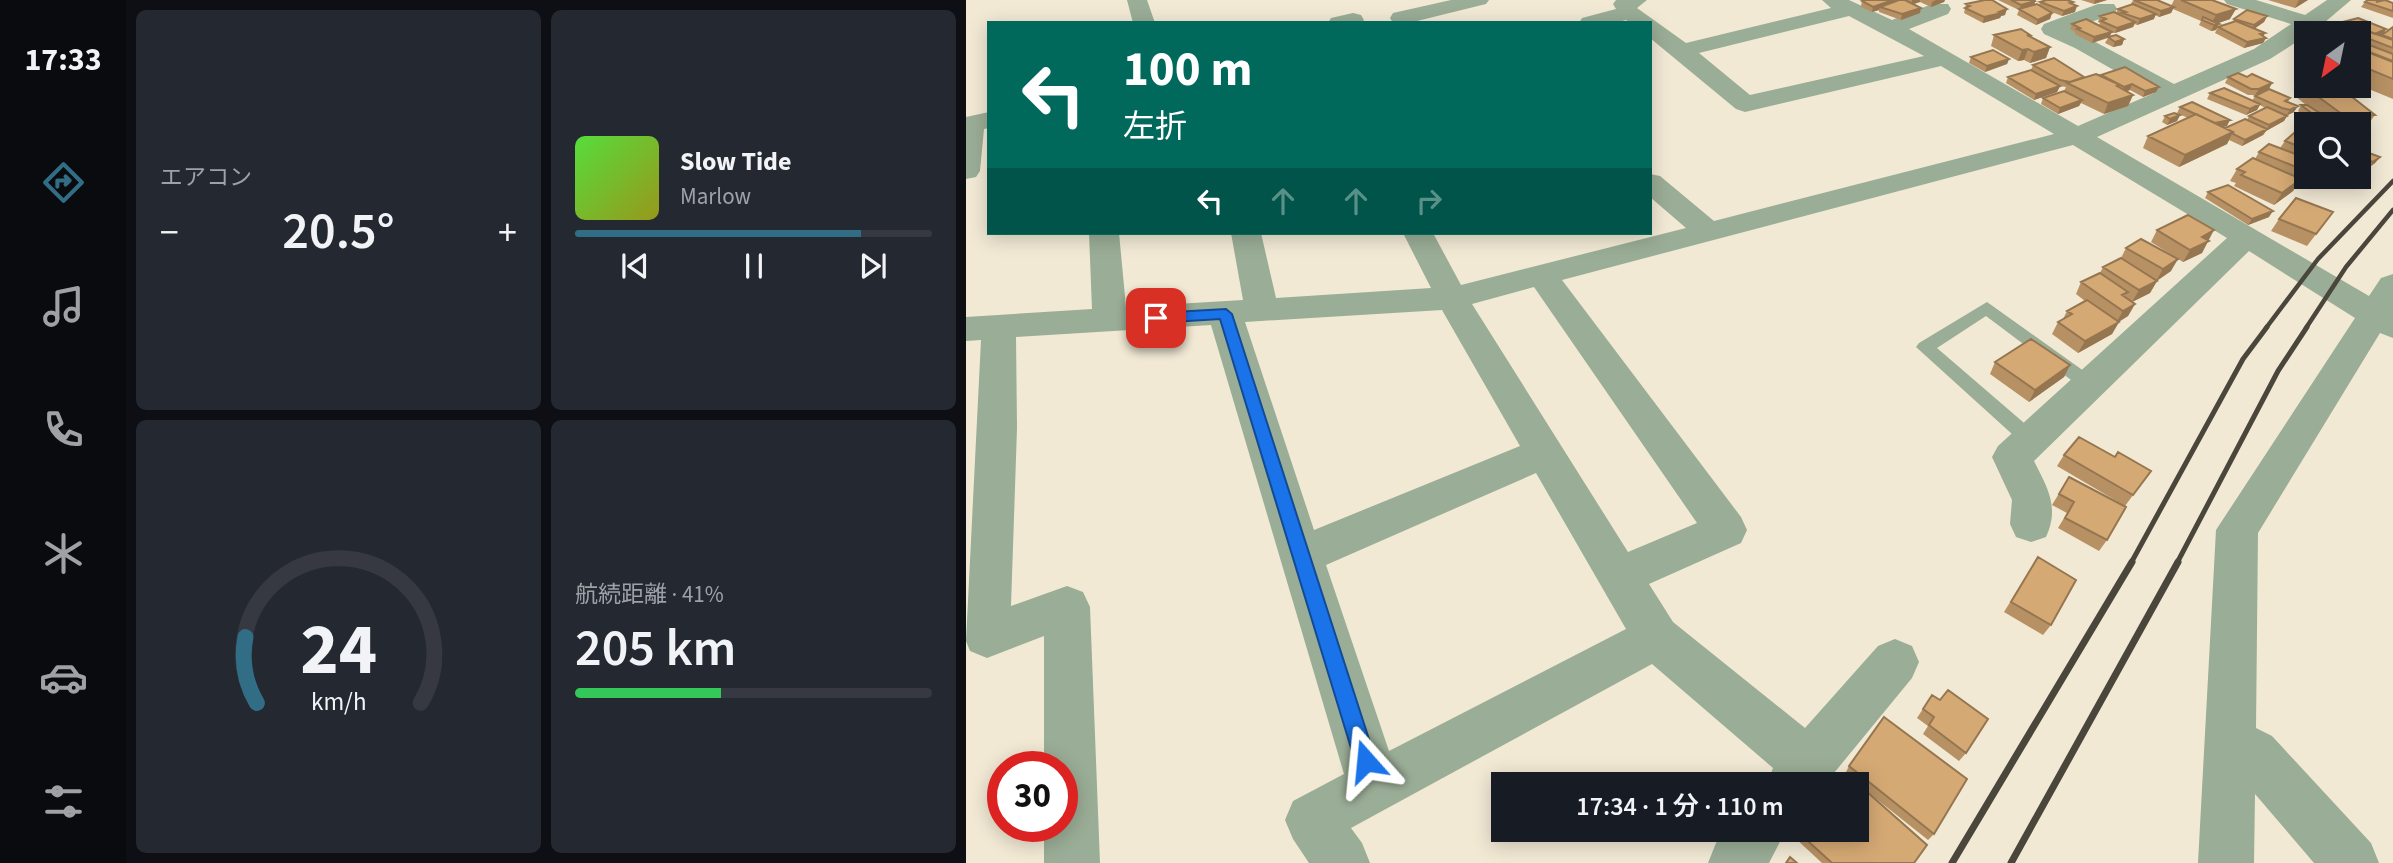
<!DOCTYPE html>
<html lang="ja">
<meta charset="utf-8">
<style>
:root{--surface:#171b24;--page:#242831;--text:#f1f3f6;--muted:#9ea1a6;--line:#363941;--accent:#316e85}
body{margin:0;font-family:"Source Sans 3","Noto Sans JP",sans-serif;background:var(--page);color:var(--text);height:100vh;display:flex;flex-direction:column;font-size:26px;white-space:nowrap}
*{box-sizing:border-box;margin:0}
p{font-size:23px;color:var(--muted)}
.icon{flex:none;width:38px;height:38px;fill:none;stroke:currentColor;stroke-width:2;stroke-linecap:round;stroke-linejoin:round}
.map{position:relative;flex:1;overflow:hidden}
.side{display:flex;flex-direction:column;gap:10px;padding:10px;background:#0d0f14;width:840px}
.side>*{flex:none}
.guide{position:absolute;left:21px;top:21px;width:665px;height:214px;border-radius:0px;box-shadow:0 4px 18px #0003;background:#00695c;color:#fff;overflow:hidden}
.needle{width:46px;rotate:213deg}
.buttons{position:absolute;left:1328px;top:21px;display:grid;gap:14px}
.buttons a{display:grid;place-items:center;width:77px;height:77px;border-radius:0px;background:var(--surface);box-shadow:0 4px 18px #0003;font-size:35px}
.speed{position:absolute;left:21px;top:751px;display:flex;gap:14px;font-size:35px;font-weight:700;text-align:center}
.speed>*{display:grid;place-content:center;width:91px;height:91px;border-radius:50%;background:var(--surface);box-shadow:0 4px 18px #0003;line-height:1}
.speed .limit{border:10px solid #d22;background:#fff;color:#111}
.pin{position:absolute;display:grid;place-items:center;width:60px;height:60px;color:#fff;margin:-30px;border-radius:14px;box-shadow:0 4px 10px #0006}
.me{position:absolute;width:77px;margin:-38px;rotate:342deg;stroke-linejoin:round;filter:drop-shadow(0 0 5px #0008)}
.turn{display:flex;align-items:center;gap:24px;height:147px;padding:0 21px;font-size:32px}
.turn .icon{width:91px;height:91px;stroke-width:2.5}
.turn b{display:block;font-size:49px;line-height:60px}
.lanes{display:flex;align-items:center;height:66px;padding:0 21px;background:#0003;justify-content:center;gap:35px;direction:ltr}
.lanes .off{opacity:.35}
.big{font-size:52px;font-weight:600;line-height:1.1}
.side .tile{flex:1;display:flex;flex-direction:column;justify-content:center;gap:10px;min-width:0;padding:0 24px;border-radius:10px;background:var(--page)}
.side .dial{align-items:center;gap:0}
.dial svg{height:182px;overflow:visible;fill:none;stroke:var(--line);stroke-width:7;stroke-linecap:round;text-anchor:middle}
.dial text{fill:var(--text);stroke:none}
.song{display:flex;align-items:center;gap:21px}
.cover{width:84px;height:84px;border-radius:10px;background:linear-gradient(135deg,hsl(110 70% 55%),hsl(60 70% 35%))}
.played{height:7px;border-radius:4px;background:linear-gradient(90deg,var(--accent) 80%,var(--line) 80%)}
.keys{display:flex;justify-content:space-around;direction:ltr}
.heat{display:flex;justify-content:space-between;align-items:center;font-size:38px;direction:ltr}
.charge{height:10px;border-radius:5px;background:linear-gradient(90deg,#34c759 41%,var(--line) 0)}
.side .tiles{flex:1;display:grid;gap:10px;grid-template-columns:repeat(2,1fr)}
.trip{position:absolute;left:525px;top:772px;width:378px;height:70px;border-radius:0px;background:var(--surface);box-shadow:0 4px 18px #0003;font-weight:600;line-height:70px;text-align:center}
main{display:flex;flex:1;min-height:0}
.tabs{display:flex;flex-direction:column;width:126px;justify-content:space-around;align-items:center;background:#090b0e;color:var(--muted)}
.tabs .icon{width:49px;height:49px}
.tabs .on{color:var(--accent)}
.tabs b{font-size:32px;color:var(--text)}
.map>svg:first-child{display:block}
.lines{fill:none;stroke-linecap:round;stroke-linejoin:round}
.lane{fill:#9aad96;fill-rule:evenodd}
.street{fill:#9aad96;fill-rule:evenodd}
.rail-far2{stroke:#4a463c;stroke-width:4.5}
.rail-far1{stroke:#4a463c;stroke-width:5}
.rail{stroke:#4a463c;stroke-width:7}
.wall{fill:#b79164}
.shaded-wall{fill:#957651}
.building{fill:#d5a974;stroke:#957651;stroke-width:2}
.route{fill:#1a73e8;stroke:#114b97;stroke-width:2}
</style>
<main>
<nav class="tabs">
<b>17:33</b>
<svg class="icon on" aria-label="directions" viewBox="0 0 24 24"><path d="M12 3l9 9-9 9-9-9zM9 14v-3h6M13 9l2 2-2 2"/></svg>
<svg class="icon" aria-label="music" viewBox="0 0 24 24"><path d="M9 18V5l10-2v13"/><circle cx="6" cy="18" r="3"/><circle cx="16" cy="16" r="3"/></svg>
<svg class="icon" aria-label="phone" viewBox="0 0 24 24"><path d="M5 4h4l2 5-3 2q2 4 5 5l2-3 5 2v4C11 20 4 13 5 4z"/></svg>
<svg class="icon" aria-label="climate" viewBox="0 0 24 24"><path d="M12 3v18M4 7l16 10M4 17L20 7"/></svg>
<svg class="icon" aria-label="car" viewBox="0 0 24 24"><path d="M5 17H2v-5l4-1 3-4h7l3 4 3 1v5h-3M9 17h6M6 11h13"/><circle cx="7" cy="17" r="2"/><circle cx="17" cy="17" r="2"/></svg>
<svg class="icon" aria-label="filters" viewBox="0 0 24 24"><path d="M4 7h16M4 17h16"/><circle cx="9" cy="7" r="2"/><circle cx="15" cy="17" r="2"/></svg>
</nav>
<section class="side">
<div class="tiles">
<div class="tile"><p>エアコン</p>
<div class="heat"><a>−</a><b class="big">20.5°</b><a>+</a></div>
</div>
<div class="tile">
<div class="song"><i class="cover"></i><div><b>Slow Tide</b><p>Marlow</p></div></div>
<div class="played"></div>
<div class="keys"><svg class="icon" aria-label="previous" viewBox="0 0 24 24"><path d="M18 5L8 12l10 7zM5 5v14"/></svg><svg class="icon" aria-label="pause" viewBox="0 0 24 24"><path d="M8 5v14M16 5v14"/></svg><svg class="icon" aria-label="next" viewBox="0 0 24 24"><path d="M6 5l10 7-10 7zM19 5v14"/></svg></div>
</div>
<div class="tile dial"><svg viewBox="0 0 100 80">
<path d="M14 69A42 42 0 1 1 86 69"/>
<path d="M14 69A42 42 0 0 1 9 40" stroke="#316e85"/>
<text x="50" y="56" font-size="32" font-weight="700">24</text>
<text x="50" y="72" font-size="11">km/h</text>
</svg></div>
<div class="tile"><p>航続距離 · 41%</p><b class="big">205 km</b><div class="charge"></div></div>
</div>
</section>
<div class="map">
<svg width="1427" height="863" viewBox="0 0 1427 863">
<rect width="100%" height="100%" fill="#f1e9d4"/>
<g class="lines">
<path class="lane" d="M1021,302L1129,379L1132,384L1129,389H1117L1020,316L971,348L1071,434L1074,439L1071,444L1064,446L1057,444L950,347L953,343Z"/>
<path class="street" d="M161,0H181L189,23H167Z
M485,0H523L520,4L443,23H427L424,18L427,13Z
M650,0H681L671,8L720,43L865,8L856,0H883L926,20L966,4H982L985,9L982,14L943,29L1112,126L1188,93L1109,48L1078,34L1075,29L1078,24L1132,4H1148L1151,9L1148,14L1105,29L1208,84L1288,49L1325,24L1261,4L1258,0H1290L1339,15L1361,0H1385L1352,28L1304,59L1131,137L1403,296L1415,278L1427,274V338L1414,333L1292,533L1290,728L1306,736L1405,843L1413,863H1348L1289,794L1288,863H1232L1250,530L1389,318L1283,251L1068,461C1081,487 1094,507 1080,537L1065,542L1050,537L1044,524L1046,500L1026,457L1032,446L1261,238L1107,145L596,280L775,517L781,530L775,543L683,584L707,622L839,728L912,646L929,639L946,646L953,662L946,678L859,784H801L807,768L686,664L385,828L396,843L404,863H343L327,839L319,820L327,801L378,774L245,325L50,337L51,428L45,606L101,586L117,592L124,607L134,863H78V826H96V766H78V636L21,658L4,651L0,641L15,340L0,341V317L126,309L123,233H153L160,307L277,300L265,233H295L310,298L465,288L437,233H467L495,285L720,228L684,197V174L694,176L748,221L1088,134L975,66L779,112L770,109L684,38V23H664L660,20L649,23H613L616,18L650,9L647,4ZM883,16L958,56L784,95L733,53ZM568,287L731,523L662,552L506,304ZM476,310L554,446L348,530L279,322ZM570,473L660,629L423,751L360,565Z
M387,13L395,15L398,20L396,23H362L365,18Z
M23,112V128L18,129L14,171L10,177L0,179V117Z
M760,830H820L803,863H742L750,843Z"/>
<path class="rail-far2" d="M1300,328L1352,259L1427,181
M1340,328L1380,267L1427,210"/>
<path class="rail-far1" d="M1165,563L1277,359L1301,327
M1211,563L1312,371L1341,327"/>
<path class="rail" d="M986,863L1166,562
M1045,863L1212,562"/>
</g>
<path class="wall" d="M896,0H930V1L933,0H979L978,2L965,7L954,2L947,4L954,13L935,20L913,12V10L906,12L895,7Z
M1032,0H1068L1069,1L1068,5H1073L1074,2H1107L1106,4L1109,12L1096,16L1083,11L1086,13L1084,19L1070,25L1051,15L1053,10Z
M1115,0H1141L1128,4Z
M1167,0H1191L1205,6L1208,0H1246L1264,19L1252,23L1253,24L1250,30L1245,31L1233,25L1235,21L1207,9L1205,13L1193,17L1189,15L1188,19L1171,25L1169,24L1167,27L1149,33L1146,32L1143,37L1158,39L1156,45L1147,47L1139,43L1142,38L1126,43L1109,34V32L1104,29L1106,24L1133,26L1134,23L1132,22L1134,16L1150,13L1152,9L1165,4Z
M1302,0H1342L1329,8Z
M1399,2L1427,3V18L1395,7Z
M1000,4L1039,15L1035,16L1034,18L1017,23L998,13Z
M1301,16L1298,22L1288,29L1299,33L1297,36L1300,38L1297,43L1278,48L1249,33L1252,27L1266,23L1268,19Z
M1369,24L1420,29L1417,34L1427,27V99L1393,85V33H1375L1366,29Z
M1028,35L1063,36L1084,47L1080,58L1064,63L1058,60L1052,61L1025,46Z
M1005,57L1043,59L1041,64L1019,72L1003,63Z
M1067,65L1118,77L1134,76L1135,75L1190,92L1177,97L1164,90L1161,91L1167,95L1162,106L1138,114L1115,103L1113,106L1092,114L1075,104L1077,98L1098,91L1100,87L1094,86L1091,92L1068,100L1040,83L1042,77L1065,70Z
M1262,77L1303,89L1289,95H1282L1259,83Z
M1336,85L1409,115L1401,126L1393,127V124H1366L1363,122L1362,124H1349L1332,111L1335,105H1340L1329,96Z
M1244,93L1286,101L1289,96L1324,98L1322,102L1328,112L1321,115L1318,121L1300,131L1297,135L1276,146L1263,140L1261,144L1213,167L1177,148L1182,136L1222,118L1211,113L1214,107L1261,126L1257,127L1259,128L1281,120L1283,116L1299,108L1294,105L1291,110L1280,115L1241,99Z
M1214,115L1211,121L1201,125L1196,122L1199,116Z
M1340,134V177H1348L1340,185L1333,182L1327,191L1308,205L1268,186L1270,183L1264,181L1271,169L1289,159L1293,152L1314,148L1319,141L1339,135Z
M1393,155L1397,157H1414L1409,163L1402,168L1393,164Z
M1242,192L1303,217L1282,225L1239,198Z
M1367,212L1341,246L1305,231L1313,219Z
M1191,230L1242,240L1236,253L1217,262L1185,242Z
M1160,248L1205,271L1191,281L1184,293L1166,302L1169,304L1162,316L1153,322L1146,334L1112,353L1086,334L1092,322L1097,319L1101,311L1119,301L1110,294L1115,282L1134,273L1137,267L1155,258Z
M1029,362L1104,365L1098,377L1063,402L1024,374Z
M1098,455L1149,457L1185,471L1159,506L1091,466Z
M1103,477L1141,540L1133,551L1092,528L1101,513L1086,505Z
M1072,557L1085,625L1077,635L1038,612Z
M966,695L1000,753L993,761L957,734L962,726L951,718Z
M883,766L968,834L962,840L879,774Z
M832,832L948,863H856L829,838Z"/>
<path class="shaded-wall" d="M927,0H930L929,4L914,7L913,10L906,12L907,7Z
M946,0H954V2L945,5Z
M970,0H979L978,2L965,7L966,2Z
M1129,0H1141L1128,4Z
M1333,0H1342L1329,8Z
M1069,1L1068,6L1053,11L1055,5Z
M1111,6L1109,12L1096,16L1098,11Z
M1208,7L1205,13L1193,17L1195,11Z
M955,8L954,13L935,20L936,14Z
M1041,9L1039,15L1035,16L1034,18L1017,23L1018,17Z
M1270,9L1264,19L1247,25L1245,24L1250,15Z
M1086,13L1084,19L1070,25L1072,20Z
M1190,14L1188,19L1171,25L1174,19Z
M1301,16L1298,22L1285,31L1288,25Z
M1169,22L1167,27L1149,33L1151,28Z
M1253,24L1250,30L1245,31L1248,25Z
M1420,29L1417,35L1405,39L1400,38Z
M1146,32L1143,37L1126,43L1128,37Z
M1299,33L1296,39L1300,38L1297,43L1278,48L1281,42L1294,34Z
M1158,39L1156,45L1147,47L1149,42Z
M1084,47L1080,58L1064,63L1068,52Z
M1062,49L1058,60L1052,61L1056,50Z
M1043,59L1041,64L1019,72L1021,66Z
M1306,83L1303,89L1289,95L1293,89Z
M1166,84L1164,90L1155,93L1158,87Z
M1094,86L1091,92L1068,100L1070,94Z
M1193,87L1190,92L1177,97L1179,91Z
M1167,95L1162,106L1138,114L1142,103Z
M1116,100L1113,106L1092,114L1094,108Z
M1294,104L1291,110L1280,115L1284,109Z
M1332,106L1328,112L1320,116L1324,110Z
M1214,115L1211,121L1201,125L1204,119Z
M1321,116L1318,121L1300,131L1297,135L1276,146L1279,140L1301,129L1303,125Z
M1264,120L1261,126L1245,130L1248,124Z
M1267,132L1261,144L1213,167L1219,155Z
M1414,157L1409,163L1402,168L1407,162Z
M1335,179L1327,191L1308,205L1316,193Z
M1307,211L1303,217L1282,225L1286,219Z
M1248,230L1236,253L1217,262L1224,250L1236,237Z
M1212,259L1205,271L1190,281L1197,269Z
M1191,281L1184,293L1166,302L1173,290Z
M1169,304L1162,316L1150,323L1157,311Z
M1153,322L1146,334L1112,353L1119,341Z
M1104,365L1098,377L1063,402L1069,390Z"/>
<path class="building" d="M899,0H927L907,7L896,1Z
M933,0H939L955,8L936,14L914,7Z
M1019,0H1026L1041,9L1033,12L1036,13L1018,17L999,8L1004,6L1000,4Z
M1045,0H1068L1069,1L1055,5Z
M1081,0H1101L1107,2L1104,3L1111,6L1098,11L1074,2Z
M1168,0H1191L1208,7L1195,11Z
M1215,0H1246L1270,9L1250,15Z
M1402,0H1413L1410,2L1419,0L1427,3V11L1399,2Z
M1071,4L1086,13L1072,20L1053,9Z
M1167,4L1190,14L1174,19L1156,13L1160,12L1152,9Z
M1281,10L1301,16L1288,25L1268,19Z
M1148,12L1169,22L1151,28L1135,21L1140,19L1134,16Z
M1237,17L1253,24L1248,25L1236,20Z
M1392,18L1420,29L1409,34L1396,29L1389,32L1369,24Z
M1120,19L1146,32L1128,37L1111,29L1114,28L1106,24Z
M1270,21L1299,33L1294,34L1300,38L1281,42L1252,27Z
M1427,27V39L1416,35Z
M1055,29L1064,35H1061L1084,47L1068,52L1062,49L1056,50L1028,35Z
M1396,29L1427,40V48L1393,35V33H1387Z
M1150,35L1158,39L1149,42L1142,37Z
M1393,41L1427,54V61L1393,48Z
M1027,50L1043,59L1021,66L1005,57Z
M1399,51L1427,62V79L1393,65V54Z
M1088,58L1118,77L1104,82L1094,80L1067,65Z
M1159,67L1193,87L1179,91L1166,84L1158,87L1135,75Z
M1065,70L1094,86L1070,94L1042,77Z
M1272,73L1281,77L1286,74L1306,83L1293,89H1285L1262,77Z
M1130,74L1154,85L1151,86L1167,95L1142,103L1101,83Z
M1336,85L1361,86L1367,90L1376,89L1409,115L1380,117Z
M1258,88L1294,104L1284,109L1244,93Z
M1303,89L1324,98L1319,101L1332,106L1324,110L1316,108L1289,96Z
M1098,91L1116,100L1094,108L1077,98Z
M1226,102L1264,120L1249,123L1214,107Z
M1335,105H1341L1365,120L1356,121Z
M1301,107L1321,116L1303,125L1283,116Z
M1208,113L1214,115L1204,119L1199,116Z
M1230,114L1267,132L1219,155L1182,136Z
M1279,119L1301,129L1279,140L1267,134V132L1259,128Z
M1329,132L1339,135L1340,134V149L1319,141Z
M1303,144L1340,158V171L1293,152Z
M1403,153L1414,157L1407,162L1396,157Z
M1287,158L1335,179L1316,193L1275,175L1279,172L1271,169Z
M1262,185L1307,211L1286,219L1242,192Z
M1330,198L1367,212L1350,234L1313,219Z
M1222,215L1248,230L1236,237L1243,241L1224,250L1191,230Z
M1175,239L1212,259L1197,269L1160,248Z
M1155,258L1191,281L1173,290L1137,267Z
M1134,273L1162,292L1156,295L1169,304L1157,311L1115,282Z
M1121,300L1153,322L1119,341L1092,322L1106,314L1101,311Z
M1065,339L1104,365L1069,390L1029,362Z
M1113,437L1149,457L1152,452L1185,471L1167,495L1098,455Z
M1103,477L1160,507L1141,540L1099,518L1108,502L1093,494Z
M1072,557L1110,580L1085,625L1045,602Z
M982,690L1022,719L1000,753L963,725L968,717L957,709L966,695L974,700Z
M918,717L1001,779L968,834L883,766Z
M900,791L961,845L948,863H866L832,832L834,830H891V804Z
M824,857L831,863H820Z"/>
<path class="route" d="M260,309L266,314L410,761L407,769L400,772L392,769L389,761L254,319L190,323L183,318L190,313Z"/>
</svg>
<div class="buttons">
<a><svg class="needle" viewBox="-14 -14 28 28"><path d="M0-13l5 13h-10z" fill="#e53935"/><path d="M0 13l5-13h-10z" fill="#9ea1a6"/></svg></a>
<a><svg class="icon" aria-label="search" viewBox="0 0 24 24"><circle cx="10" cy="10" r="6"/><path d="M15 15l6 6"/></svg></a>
</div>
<div class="speed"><div class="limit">30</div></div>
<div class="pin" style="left:190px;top:318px;background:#d93025"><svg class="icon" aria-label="arrive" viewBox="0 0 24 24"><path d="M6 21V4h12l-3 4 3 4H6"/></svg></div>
<svg class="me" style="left:400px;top:761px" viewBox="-20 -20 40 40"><path d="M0-17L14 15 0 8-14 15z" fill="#1a73e8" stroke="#fff" stroke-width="4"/></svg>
<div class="trip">17:34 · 1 分 · 110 m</div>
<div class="guide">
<div class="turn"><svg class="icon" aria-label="left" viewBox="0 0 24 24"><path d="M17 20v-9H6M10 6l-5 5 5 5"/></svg><div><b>100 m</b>左折</div></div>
<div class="lanes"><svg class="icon" aria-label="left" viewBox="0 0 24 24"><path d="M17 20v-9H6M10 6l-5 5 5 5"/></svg><svg class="icon off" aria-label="ahead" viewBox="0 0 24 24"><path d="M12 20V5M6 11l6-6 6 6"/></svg><svg class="icon off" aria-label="ahead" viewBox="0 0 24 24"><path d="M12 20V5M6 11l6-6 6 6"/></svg><svg class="icon off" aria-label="right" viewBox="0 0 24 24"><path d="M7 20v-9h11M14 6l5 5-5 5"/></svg></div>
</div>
</div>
</main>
